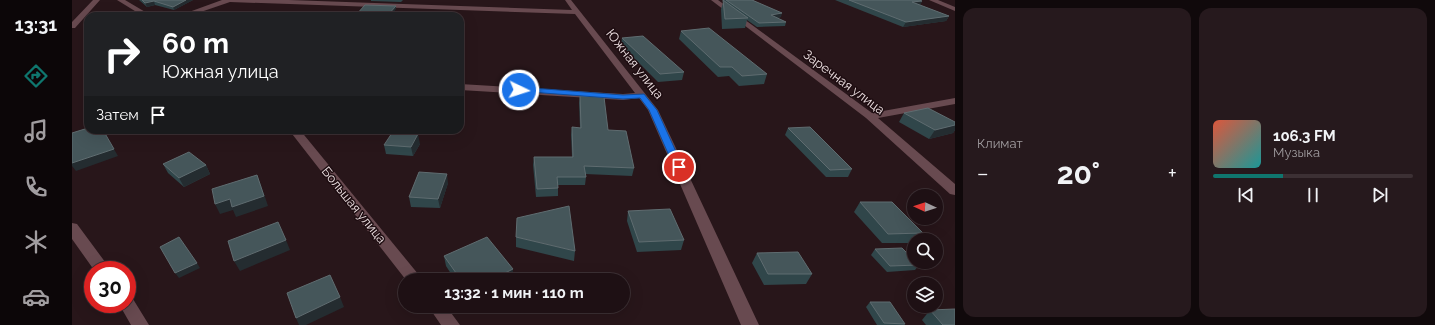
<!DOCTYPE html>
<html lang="ru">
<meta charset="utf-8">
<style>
:root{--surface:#1e1014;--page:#26191d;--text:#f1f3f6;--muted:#a19da0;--line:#3c3034;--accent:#0f766e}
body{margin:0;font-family:Raleway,sans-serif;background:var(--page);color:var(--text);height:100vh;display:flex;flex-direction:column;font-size:15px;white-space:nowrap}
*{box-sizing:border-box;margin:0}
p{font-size:13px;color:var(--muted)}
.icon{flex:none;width:22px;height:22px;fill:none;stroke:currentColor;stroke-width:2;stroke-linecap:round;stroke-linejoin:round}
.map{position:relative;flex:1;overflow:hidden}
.panel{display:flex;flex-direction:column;gap:8px;padding:8px;background:#10090b;width:480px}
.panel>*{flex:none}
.banner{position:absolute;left:12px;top:12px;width:380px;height:122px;border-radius:12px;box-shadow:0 4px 16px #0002,0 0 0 1px var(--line);background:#202124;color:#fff;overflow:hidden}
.needle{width:26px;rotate:273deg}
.controls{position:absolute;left:835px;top:189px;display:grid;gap:8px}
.controls a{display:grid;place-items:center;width:36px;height:36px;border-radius:50%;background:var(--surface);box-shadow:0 4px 16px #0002,0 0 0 1px var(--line);font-size:20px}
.speed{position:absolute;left:12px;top:261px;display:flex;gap:8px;font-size:20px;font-weight:700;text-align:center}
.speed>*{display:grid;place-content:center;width:52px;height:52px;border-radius:50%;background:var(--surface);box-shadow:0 4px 16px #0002,0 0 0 1px var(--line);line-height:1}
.speed .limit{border:6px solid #d22;background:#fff;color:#111}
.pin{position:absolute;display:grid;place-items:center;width:34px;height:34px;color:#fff;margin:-17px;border:2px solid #fff;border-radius:50%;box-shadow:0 1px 4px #0007}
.me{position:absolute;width:44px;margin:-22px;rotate:94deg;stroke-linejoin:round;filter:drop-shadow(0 0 3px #0008)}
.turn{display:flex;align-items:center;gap:14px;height:84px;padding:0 12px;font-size:18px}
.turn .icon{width:52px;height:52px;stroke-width:2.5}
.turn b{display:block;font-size:28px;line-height:34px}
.then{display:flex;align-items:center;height:38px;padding:0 12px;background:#0003;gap:8px;font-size:15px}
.big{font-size:30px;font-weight:700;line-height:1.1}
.panel .widget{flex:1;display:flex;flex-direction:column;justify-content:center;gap:6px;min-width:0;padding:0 14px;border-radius:12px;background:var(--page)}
.song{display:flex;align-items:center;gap:12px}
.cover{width:48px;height:48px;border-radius:6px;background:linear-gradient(135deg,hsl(10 70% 55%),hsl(180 70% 35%))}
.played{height:4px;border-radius:2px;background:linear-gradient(90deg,var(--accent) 35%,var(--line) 35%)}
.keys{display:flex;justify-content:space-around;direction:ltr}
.heat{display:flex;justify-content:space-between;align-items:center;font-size:22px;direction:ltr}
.panel .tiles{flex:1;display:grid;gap:8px;grid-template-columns:repeat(2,1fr)}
.trip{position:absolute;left:326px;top:273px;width:232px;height:40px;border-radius:20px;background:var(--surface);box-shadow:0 4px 16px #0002,0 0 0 1px var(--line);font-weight:700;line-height:40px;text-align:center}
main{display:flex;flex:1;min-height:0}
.tabs{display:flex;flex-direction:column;width:72px;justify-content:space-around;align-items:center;background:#0c0608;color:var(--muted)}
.tabs .icon{width:28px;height:28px}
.tabs .current{color:var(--accent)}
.tabs b{font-size:18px;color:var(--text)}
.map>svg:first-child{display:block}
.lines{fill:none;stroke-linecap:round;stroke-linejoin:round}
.minor{fill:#684a50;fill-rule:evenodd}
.wall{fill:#30464a}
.shaded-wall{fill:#242c30}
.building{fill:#45565a;stroke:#5f6c70}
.route{fill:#1a73e8;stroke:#114b97}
.labels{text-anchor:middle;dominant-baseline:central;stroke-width:3;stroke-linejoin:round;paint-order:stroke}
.street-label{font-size:13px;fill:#eee1e3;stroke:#1e0d11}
</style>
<main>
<nav class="tabs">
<b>13:31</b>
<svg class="icon current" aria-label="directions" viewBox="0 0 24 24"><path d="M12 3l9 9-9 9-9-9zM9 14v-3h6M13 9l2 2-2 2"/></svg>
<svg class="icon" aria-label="music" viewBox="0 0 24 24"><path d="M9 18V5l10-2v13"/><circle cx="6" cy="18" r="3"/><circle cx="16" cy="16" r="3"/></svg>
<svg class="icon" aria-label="phone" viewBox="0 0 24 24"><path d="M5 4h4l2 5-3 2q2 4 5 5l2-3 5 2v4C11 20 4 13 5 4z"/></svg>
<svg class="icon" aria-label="climate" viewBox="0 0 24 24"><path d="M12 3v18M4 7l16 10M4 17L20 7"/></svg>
<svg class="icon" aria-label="car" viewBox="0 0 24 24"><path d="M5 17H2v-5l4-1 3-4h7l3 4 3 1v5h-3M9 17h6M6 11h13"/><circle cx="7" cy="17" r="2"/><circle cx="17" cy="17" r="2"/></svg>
</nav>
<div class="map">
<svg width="883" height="325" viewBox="0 0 883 325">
<rect width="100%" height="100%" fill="#28161a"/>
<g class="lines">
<path class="minor" d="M21,0H28L3,28H0V22Z
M45,0H53L80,16H71Z
M150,0H217L500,10L493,0H499L586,110L687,325H669L576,110L567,98L551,100L388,90V84L551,94L563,93L503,14L158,2L117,16H106Z
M639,0H646L800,113L883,98V104L806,118L883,184V195L878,194L794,118Z
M857,0H866L883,7V11Z
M217,130H228L351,280H334Z
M0,223L5,224L39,270H22L0,239Z
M55,297L61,299L77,325H59L47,304H55Z
M356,306H374L388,325H369Z"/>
</g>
<path class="wall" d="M67,0H121L102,10L83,5L75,7Z
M299,0H331L329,2L299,1Z
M652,0H680L709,17L705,18L714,22L713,26L685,27L675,20L673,28L650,29L649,9Z
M763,0H847L850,1L848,5L877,16L874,21L831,27Z
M609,31L695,74L692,84L667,86L657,76L646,77L607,39Z
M550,38L612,72L610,80L586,82L549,45Z
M508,96L536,130L562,168L560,176L513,174L514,177L513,185H486V196L464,197L461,165L462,157H500L499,135L500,127L508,128L507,103Z
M832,113L883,122V130L881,133L857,139L827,122Z
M716,128L780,169L776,177H754L713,135Z
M348,144L341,156L314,154L312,145Z
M91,164L134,165L138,174L112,187L96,173Z
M376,183L368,208L339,207L337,197Z
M788,202L851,233L846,240H842V243H810L782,212Z
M556,211L612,240L609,250L565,252L555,221Z
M444,237L503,251L502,261L444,247Z
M803,249L847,265L843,270L815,272L799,255Z
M685,253L740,274L734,284L692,285L680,263Z
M372,256L441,279L440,280H383L374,266Z
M798,302L833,324L832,325H805L794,307Z
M858,310L883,325H854L850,320Z"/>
<path class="shaded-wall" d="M114,0H121L102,10L101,7Z
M82,1L83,5L75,7L73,3Z
M850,1L848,6L840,2Z
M324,6V9L319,16H315Z
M710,13L709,17L698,19L699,15Z
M877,16L874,21L831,27L834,22Z
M883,125V130L881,133L857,139L863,130Z
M31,130L46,156L4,171L0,166V163Z
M95,130H109L97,134Z
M346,134L348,144L341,156L339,147Z
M134,165L138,174L112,187L107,178Z
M375,174L376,183L368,208L366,199Z
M185,175L189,185L196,206L164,217L161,210L148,214L143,204L158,199Z
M214,240L218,250L168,271L162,261Z
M125,263L128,268L107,278L103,273Z
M441,269V279L440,280H419Z
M268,297L272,307L234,325H227L224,318Z"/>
<path class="building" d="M70,0H114L101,7L82,1L73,3Z
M651,0L676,18L653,19Z
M654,0H680L710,13L699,15L714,22L687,23Z
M777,0H847L850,1L840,2L877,16L834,22Z
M293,5L324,6L315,16H283Z
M637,28L695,74L670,76L660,67H648L609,31Z
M571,36L612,72L588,74L550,38Z
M508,96L532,97L536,130L554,131L562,168L512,166L514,177H485L486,188L465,189L462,157H501L500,127L509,128Z
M856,108L883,122V125L863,130L832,113Z
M738,127L780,169L758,170L716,128Z
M16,128V130H31L42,149L0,163V133Z
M320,133L346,134L339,147L312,145Z
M117,152L134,165L107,178L91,164Z
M347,172L375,174L366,199L337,197Z
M185,175L192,196L160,207L158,199L143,204L140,189Z
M788,202H820L851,233L816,234Z
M497,206L503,251L444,237L445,218Z
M598,209L612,240L567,242L556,211Z
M206,222L214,240L162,261L156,241Z
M107,237L125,263L103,273L88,247Z
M415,237L441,269L419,280H389L372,256Z
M830,248L842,260V262H844L847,265L818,266L803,249Z
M726,252L740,274H696L685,253Z
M258,275L268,297L224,318L215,293Z
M798,302H818L833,324L812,323Z
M883,309V325H871L858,310Z"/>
<path class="route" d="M447,87L551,95L572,94L585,110L611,167L607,170L602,167L577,110L568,98L551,99L445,91L444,90Z"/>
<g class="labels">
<g class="street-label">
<text transform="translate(563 64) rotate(52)">Южная улица</text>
<text transform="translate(772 82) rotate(37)">Заречная улица</text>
<text transform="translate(282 205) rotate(51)">Большая улица</text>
</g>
</g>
</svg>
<div class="controls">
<a><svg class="needle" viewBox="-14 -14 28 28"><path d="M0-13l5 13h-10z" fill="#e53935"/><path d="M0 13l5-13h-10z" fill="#a19da0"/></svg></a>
<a><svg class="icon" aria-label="search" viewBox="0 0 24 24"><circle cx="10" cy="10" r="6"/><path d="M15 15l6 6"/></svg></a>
<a><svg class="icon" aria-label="layers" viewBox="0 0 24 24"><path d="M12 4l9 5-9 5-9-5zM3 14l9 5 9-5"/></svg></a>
</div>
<div class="speed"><div class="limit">30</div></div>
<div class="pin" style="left:607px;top:167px;background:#d93025"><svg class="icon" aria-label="arrive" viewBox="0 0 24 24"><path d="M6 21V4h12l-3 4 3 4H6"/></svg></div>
<svg class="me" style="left:447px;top:90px" viewBox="-20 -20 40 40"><circle r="17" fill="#1a73e8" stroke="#fff" stroke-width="3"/><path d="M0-11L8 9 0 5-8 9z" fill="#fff"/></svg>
<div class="trip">13:32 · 1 мин · 110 m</div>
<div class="banner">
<div class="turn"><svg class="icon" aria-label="right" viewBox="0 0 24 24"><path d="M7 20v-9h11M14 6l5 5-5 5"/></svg><div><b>60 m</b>Южная улица</div></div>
<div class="then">Затем<svg class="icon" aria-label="arrive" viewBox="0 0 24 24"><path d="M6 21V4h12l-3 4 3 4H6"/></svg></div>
</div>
</div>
<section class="panel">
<div class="tiles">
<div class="widget"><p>Климат</p>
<div class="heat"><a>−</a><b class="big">20°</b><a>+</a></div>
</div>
<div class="widget">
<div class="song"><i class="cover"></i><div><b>106.3 FM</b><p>Музыка</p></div></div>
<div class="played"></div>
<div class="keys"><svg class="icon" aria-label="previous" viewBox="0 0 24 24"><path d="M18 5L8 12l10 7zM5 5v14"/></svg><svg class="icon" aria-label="pause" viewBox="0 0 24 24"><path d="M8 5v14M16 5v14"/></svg><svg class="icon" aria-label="next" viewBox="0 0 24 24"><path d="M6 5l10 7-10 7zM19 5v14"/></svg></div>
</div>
</div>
</section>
</main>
